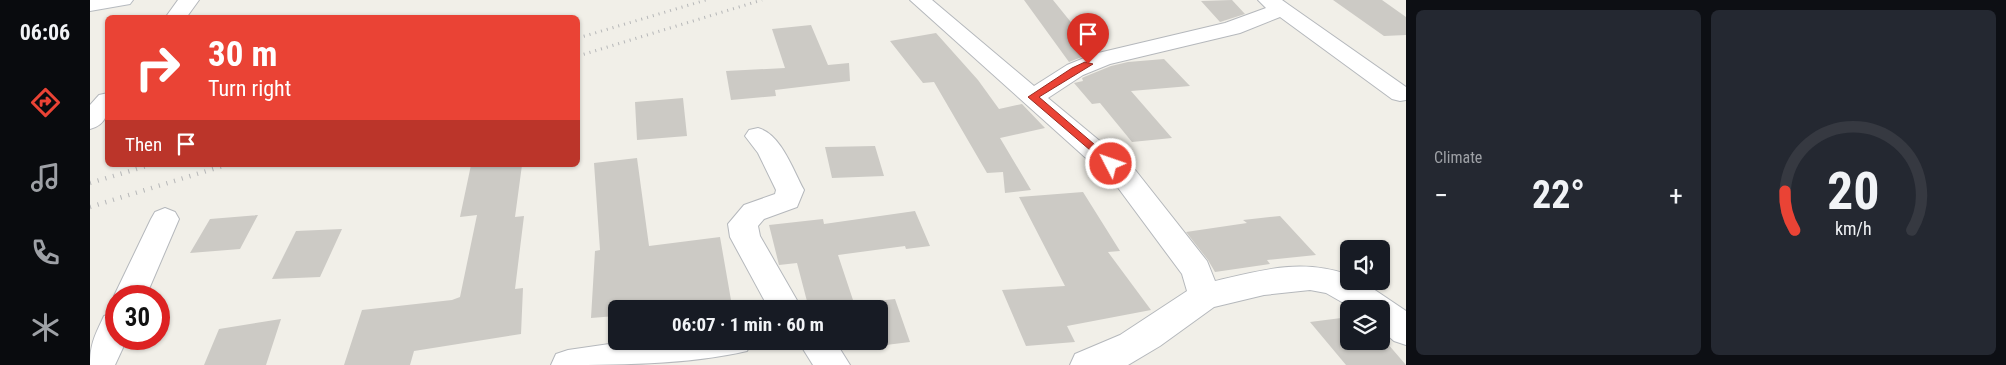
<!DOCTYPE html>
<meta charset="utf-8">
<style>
:root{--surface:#171b24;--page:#242831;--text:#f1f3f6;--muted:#9ea1a6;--line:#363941;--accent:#ea4335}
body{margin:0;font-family:"Roboto Condensed",sans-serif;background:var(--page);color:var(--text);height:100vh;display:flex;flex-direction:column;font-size:19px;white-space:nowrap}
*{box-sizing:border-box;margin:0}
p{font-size:16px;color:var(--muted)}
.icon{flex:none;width:28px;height:28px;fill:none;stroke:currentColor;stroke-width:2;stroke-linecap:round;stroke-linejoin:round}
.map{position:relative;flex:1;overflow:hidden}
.drawer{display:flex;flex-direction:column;gap:10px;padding:10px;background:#0d0f14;width:600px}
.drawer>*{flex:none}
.banner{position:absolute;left:15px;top:15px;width:475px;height:152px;border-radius:8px;box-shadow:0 1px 4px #0004;background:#ea4335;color:#fff;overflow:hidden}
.tools{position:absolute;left:1250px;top:240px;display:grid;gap:10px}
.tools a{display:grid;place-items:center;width:50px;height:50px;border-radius:8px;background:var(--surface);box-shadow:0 1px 4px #0004;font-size:25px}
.speed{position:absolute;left:15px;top:285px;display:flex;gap:10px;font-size:25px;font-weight:700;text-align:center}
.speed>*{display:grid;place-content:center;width:65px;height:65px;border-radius:50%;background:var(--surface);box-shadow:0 1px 4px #0004;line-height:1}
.speed .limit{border:8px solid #d22;background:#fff;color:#111}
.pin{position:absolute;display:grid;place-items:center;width:42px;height:42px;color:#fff;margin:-51px -21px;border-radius:50% 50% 50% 0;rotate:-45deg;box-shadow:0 0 5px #0007}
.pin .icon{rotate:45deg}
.me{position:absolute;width:55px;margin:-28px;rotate:311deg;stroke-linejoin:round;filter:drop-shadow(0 0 4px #0008)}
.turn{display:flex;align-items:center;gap:18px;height:105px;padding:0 20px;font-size:22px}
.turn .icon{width:65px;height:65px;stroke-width:2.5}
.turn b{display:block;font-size:35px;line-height:42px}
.then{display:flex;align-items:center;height:48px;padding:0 20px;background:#0003;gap:10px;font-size:19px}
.big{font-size:38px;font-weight:700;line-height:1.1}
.drawer .widget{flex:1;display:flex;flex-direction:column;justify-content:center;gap:8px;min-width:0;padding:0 18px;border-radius:8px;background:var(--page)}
.drawer .dial{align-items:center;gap:0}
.dial svg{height:130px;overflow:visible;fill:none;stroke:var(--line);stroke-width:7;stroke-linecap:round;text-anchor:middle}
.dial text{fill:var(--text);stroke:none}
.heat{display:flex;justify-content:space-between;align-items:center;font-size:28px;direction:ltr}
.drawer .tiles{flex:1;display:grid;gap:10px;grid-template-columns:repeat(2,1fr)}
.trip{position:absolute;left:518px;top:300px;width:280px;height:50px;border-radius:8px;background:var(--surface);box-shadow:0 1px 4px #0004;font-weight:700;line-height:50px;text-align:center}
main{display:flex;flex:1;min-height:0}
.menu{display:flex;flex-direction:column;width:90px;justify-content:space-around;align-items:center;background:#090b0e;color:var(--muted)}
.menu .icon{width:35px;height:35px}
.menu .current{color:var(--accent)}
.menu b{font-size:22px;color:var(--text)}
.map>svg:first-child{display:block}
.building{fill:#cccac5}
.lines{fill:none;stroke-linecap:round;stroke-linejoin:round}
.street-casing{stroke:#b5b8bc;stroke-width:2}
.secondary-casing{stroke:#b6babf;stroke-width:2}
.street{fill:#fff;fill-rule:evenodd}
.secondary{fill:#fff;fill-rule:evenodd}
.rail-far1{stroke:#b6b7b8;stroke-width:3;stroke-dasharray:1 5;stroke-linecap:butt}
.rail{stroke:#b6b7b8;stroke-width:4.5;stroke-dasharray:1 7;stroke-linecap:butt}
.route{fill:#ea4335;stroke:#982c22}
</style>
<main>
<nav class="menu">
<b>06:06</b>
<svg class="icon current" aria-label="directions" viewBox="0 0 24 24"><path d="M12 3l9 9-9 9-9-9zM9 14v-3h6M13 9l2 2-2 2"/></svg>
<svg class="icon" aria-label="music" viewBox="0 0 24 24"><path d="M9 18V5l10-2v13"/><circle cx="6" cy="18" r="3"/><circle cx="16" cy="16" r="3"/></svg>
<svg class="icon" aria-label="phone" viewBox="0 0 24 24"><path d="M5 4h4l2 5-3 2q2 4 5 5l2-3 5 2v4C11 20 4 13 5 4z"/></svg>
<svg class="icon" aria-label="climate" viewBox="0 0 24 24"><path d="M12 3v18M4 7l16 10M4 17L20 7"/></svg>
</nav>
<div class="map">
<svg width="1316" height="365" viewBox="0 0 1316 365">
<rect width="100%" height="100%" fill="#f1efe8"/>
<path class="building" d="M934,0H963L1005,52L979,62Z
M1142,0L1155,14L1130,22L1111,1Z
M1243,0H1292L1316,17V35L1294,36Z
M721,25L738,65L759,63L760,81L685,90L686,96L641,100L636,71L695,68L682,29Z
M846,33L888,80L909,109L932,104L955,128L910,138L941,190L915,193L913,172L897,173L844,82L833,83L800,41Z
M1074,59L1100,86L1041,91L1082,138L1042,142L1010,103L1002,104L984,83L993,81L992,78L994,77L1021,66L1038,62Z
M593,98L597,136L547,140L545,102Z
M785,146L794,176L742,178L735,147Z
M547,158L559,246L630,237L641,300L574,309H526V316L501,318L505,251L510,250L504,163Z
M381,165H432L425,217L434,216L425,289L433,288L431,334L324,351L320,365H254L272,310L362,300L370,297L387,215L370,217Z
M993,192L1030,251L1018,252L1061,310L977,326L985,342L936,346L912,290L975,286L929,197Z
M825,211L840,246L816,249L815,246L748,255L766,309H719L707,263L689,265L679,225L733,219L734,224Z
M168,215L150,249L100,253L120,219Z
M1190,216L1226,255L1177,260L1180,264L1125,272L1118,260L1096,232L1157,223L1153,220Z
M252,229L230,277L182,279L206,231Z
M805,299L820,342L780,347L779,341H789V309H769L767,303Z
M1259,317V341H1291V336L1316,365H1256L1220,322Z
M191,319L176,365H114L129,329Z"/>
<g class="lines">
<g class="street-casing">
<path id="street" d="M88,0H109L96,18H75Z
M820,0H842L944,86L977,65L1004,54L1135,23L1176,8L1168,0H1192L1199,5L1316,87V100L1310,101L1302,99L1190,17L1150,33L1020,64L993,75L958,98L1046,171L1117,261L1125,281C1172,270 1212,258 1259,275V281L1273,282L1316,311V345L1304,341L1291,330V309H1264L1236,293L1220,290L1174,295L1124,307L1070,346L1038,365H980L985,354L1030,335L1097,291L1092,274L1026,185Z
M18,93C18,110 19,124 0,129V105L9,95Z
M668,128C691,134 703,170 714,190L707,207L674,219L668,226L670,236L712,309H679L640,237L638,224L654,205L685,194L686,190L668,153L655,136L659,130Z
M75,208L85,212L89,219L56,296H26V300L24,296L61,219L65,212Z
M26,312V339H37L25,365H0C0,344 5,335 14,316Z
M540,341H662L657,351C598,365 523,365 461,365L466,354L478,350Z
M708,341H745L760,365H723Z"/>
</g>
<g class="secondary-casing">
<path id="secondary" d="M0,0H43L40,4L0,11Z"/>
</g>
<use href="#street" class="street"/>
<use href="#secondary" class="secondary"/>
<path class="rail-far1" d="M488,38L616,0
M488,56L672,0"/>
<path class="rail" d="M0,183L60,165
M0,207L136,165"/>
</g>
<path class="route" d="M995,62L1003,64L949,97L1025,162L1027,164L1021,168L938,97L982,68Z"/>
</svg>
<div class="tools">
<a><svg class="icon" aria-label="sound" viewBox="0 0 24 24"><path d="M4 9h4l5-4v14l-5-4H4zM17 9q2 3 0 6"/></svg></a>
<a><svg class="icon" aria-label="layers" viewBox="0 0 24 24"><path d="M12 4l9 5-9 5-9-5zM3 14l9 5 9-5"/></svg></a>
</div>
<div class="speed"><div class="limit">30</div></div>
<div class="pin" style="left:998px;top:64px;background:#d93025"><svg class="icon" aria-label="arrive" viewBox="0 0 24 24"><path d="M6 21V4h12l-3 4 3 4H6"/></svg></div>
<svg class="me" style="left:1021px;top:164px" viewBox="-20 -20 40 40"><circle r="17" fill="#ea4335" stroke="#fff" stroke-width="3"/><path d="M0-11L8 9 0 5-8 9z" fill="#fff"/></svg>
<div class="trip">06:07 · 1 min · 60 m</div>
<div class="banner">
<div class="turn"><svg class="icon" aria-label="right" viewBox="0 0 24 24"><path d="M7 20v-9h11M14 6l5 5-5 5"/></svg><div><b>30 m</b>Turn right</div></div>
<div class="then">Then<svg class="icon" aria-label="arrive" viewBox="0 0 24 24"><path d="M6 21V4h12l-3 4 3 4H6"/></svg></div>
</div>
</div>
<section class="drawer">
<div class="tiles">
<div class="widget"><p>Climate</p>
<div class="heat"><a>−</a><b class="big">22°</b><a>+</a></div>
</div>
<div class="widget dial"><svg viewBox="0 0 100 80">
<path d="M14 69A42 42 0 1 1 86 69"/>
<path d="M14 69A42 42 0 0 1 8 45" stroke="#ea4335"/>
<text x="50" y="56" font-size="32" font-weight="700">20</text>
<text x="50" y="72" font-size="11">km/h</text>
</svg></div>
</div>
</section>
</main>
